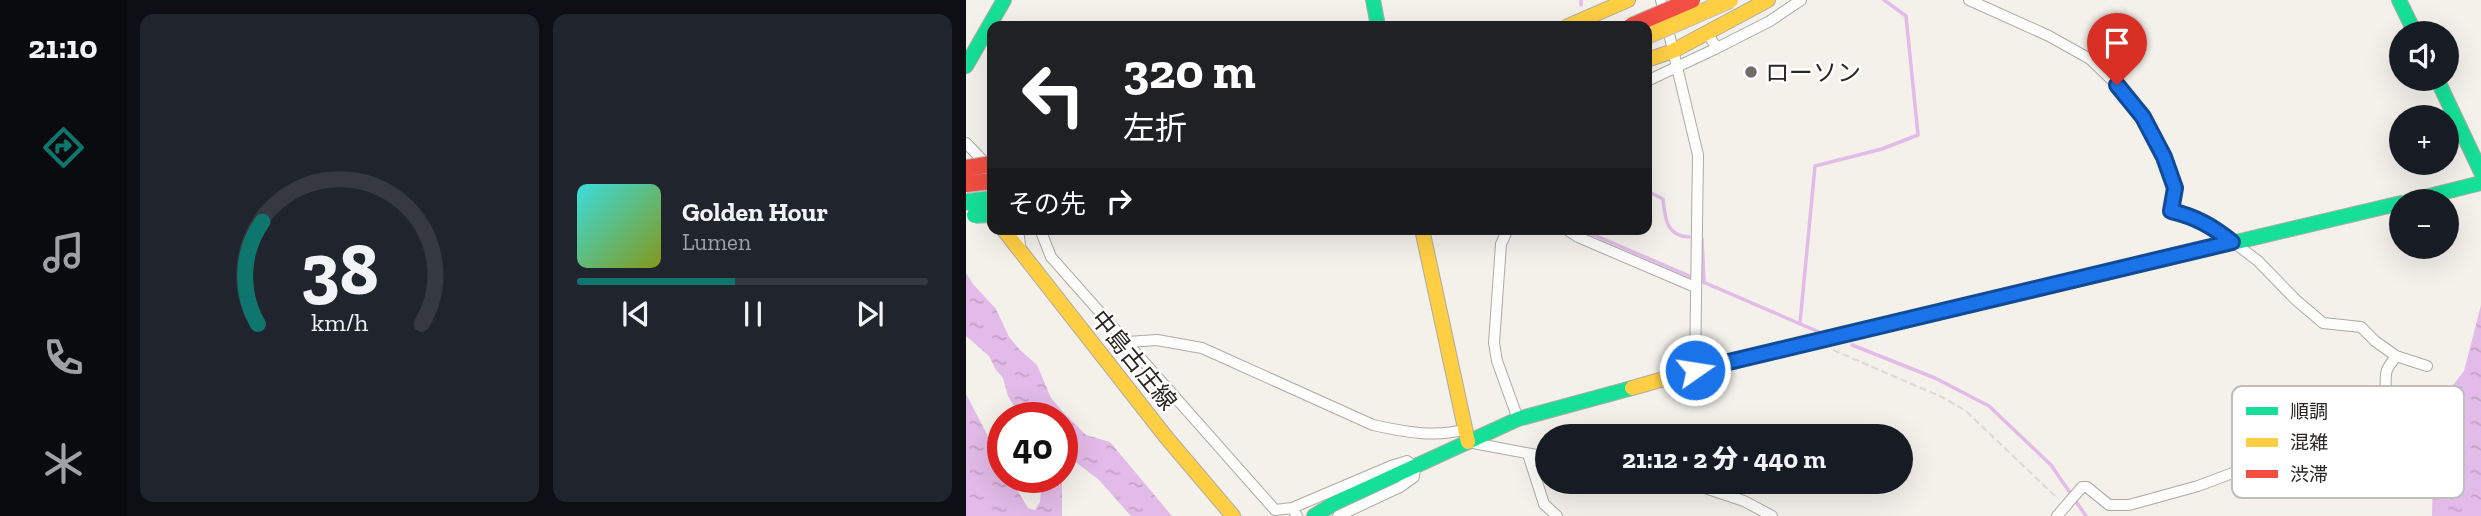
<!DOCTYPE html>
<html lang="ja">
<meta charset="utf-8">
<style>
:root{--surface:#171b24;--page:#20242c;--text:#f1f3f6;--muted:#9ea1a6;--line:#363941;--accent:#0f766e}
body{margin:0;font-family:"Zilla Slab","Noto Sans JP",serif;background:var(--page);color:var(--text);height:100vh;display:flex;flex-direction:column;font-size:26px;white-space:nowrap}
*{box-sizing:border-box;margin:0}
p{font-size:23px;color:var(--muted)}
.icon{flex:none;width:38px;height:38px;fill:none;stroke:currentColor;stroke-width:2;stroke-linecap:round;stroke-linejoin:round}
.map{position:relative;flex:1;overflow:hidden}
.side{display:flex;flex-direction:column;gap:14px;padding:14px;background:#0d0f14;width:840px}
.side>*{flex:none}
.hud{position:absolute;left:21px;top:21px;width:665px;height:214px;border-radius:14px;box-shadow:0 7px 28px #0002;background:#202124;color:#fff;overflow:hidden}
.controls{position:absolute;left:1423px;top:21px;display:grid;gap:14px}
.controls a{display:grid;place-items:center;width:70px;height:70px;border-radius:50%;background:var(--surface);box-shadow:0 7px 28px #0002;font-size:35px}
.speed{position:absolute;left:21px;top:402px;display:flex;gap:14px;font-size:35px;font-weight:700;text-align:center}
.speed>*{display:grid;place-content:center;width:91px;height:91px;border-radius:50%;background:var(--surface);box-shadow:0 7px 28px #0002;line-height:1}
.speed .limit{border:10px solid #d22;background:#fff;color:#111}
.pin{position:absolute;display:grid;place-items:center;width:60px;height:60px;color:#fff;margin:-72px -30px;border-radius:50% 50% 50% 0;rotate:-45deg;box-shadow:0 0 7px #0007}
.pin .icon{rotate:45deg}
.me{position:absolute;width:77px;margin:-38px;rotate:77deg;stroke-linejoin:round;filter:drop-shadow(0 0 5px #0008)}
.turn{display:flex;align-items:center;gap:24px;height:147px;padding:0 21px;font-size:32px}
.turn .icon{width:91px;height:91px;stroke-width:2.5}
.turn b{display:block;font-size:49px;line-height:60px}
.then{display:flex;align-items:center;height:66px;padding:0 21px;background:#0003;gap:14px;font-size:26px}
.side .tile{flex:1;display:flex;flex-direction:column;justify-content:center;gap:10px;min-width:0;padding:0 24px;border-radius:14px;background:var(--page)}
.side .dial{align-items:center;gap:0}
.dial svg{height:182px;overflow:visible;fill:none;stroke:var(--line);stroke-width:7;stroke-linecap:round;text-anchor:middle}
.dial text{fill:var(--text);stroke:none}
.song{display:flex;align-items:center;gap:21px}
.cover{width:84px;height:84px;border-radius:10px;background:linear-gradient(135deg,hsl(180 70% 55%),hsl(70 70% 35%))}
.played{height:7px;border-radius:4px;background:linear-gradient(90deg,var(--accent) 45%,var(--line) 45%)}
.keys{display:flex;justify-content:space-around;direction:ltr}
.side .tiles{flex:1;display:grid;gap:14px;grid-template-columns:repeat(2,1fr)}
.trip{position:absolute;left:569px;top:424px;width:378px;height:70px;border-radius:35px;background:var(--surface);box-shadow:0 7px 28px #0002;font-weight:800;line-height:70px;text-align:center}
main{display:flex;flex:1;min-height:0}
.tabs{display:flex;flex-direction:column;width:126px;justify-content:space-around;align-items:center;background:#090b0e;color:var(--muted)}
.tabs .icon{width:49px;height:49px}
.tabs .on{color:var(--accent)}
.tabs b{font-size:32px;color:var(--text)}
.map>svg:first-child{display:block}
.water{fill:url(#water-ripples)}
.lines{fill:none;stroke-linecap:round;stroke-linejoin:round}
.stream{stroke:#e2bbe8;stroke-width:3.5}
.street-casing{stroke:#adaba6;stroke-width:12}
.fast-casing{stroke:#adaba6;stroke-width:16}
.slow-casing{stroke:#adaba6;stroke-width:16}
.path{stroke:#dad9d7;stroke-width:2;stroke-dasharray:7 3.5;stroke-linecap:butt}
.street{stroke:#fdfdfc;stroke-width:10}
.fast{stroke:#16e098;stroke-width:14}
.slow{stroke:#ffcf43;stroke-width:14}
.fast-bridge-casing{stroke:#c4bbc1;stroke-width:18;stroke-linecap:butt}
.slow-bridge-casing{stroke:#c4bbc1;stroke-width:18;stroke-linecap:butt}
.jam-bridge-casing{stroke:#c4bbc1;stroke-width:18;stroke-linecap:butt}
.fast-bridge{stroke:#16e098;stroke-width:16}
.slow-bridge{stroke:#ffcf43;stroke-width:16}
.jam-bridge{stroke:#f24e42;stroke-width:16}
.route-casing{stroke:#114b97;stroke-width:18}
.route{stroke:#1a73e8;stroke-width:12}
.poi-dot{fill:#706d69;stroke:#fff;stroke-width:2.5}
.labels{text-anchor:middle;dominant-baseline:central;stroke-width:5;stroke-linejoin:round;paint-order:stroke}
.poi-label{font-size:24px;fill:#292623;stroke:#fff;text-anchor:start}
.street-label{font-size:24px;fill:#292623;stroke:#fff}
.key{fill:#fff;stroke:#bfbebd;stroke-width:2}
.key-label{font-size:19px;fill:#292623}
</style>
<main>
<nav class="tabs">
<b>21:10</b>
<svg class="icon on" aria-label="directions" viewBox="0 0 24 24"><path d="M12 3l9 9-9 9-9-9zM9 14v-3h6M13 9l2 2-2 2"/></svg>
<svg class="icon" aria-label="music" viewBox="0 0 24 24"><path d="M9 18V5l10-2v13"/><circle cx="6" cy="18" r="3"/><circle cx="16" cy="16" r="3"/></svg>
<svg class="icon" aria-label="phone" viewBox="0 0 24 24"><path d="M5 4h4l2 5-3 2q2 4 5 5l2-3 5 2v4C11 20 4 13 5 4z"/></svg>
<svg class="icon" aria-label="climate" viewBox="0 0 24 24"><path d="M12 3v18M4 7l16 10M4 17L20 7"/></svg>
</nav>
<section class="side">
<div class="tiles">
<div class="tile dial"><svg viewBox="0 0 100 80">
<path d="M14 69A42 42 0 1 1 86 69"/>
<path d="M14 69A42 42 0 0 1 16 24" stroke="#0f766e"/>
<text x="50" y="56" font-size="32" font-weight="700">38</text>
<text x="50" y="72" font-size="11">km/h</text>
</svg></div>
<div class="tile">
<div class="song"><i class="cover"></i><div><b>Golden Hour</b><p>Lumen</p></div></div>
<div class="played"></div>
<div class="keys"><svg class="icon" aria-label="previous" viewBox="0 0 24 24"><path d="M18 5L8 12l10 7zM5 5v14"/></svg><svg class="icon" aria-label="pause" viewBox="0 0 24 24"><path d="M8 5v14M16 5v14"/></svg><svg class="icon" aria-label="next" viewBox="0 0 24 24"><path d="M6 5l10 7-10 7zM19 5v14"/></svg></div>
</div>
</div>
</section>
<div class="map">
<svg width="1515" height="516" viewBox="0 0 1515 516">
<defs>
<pattern id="water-ripples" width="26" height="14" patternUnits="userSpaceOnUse" patternTransform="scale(1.75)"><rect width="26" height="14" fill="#e2bbe8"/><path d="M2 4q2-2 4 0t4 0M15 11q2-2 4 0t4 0" fill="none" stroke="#c2a1c7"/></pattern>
</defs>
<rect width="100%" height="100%" fill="#f4f1eb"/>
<path class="water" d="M0,273L7,284L30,309L43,337L54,350L71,365L85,398L97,412L120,435L144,442L206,516H165L133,480L107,460L99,462L96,473V418H55L42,396L37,378L30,370L23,356L0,336Z
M1515,305V516H1466L1468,409L1498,371Z
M0,394L37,465V478H44L62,508L69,510L74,502L76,478H96V516H0Z"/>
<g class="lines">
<path class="stream" d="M615,5V0
M681,129L683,133L681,135
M681,191L697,199C699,218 700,236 723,237
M614,229L853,332
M736,239L738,281
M834,323L849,166L916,149L952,135L940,16L918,0
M886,345L969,378L1023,406L1085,465L1120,516"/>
<g class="street-casing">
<path id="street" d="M695,0L732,155L729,370
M1003,0L1083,36L1124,59L1151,85L1177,117L1198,157L1209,188L1205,211L1226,216L1245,225L1292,261L1330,300L1357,323L1395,327L1409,341L1430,356L1461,366
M741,33L751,48L804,21L835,0
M681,81L751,48
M0,143L22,166
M52,229L55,253
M74,229L85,257L309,510L326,508L331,516
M542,229L535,244L528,343L531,361L552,419
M600,229L612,237L729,287
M161,342L191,340L236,348L407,425C438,432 470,438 500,429
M502,442L581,457
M562,454L578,504L591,516
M718,481L778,501L806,516
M326,508L425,466L441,461L449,467L448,477L434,487L372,516
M1091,516L1116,487H1121L1143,505H1163L1232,486L1309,457L1365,444L1413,440C1430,420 1415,387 1421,370C1423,365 1428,360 1430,356"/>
</g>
<g class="fast-casing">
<path id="fast" d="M407,0L412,26
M1433,0L1449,33
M0,66L38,0
M1471,79L1515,172
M1443,201L1515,183
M1072,289L1435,203
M348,516L369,503L552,419L666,388"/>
</g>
<g class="slow-casing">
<path id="slow" d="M602,26L662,0
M681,60L707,51L802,0
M37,229L200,437L267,516
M456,229L502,442
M666,388L729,370L1072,289"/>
</g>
<path class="path" d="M867,350L978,398L1000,411L1090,497"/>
<use href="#street" class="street"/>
<use href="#fast" class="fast"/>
<use href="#slow" class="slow"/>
<g class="fast-bridge-casing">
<path id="fast-bridge" d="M0,202L26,199
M9,215L26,214"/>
</g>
<g class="slow-bridge-casing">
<path id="slow-bridge" d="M681,36L764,0"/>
</g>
<g class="jam-bridge-casing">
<path id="jam-bridge" d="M665,26L726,0
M0,168L26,164
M0,184L26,181"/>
</g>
<use href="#fast-bridge" class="fast-bridge"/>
<use href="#slow-bridge" class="slow-bridge"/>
<use href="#jam-bridge" class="jam-bridge"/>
</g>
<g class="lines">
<g class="route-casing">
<path id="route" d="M729,370L1266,242C1246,226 1230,217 1205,211L1209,188L1198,157L1177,117L1151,85"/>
</g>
<use href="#route" class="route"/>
</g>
<circle class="poi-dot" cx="785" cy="72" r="7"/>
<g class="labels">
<g class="poi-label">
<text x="799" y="72">ローソン</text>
</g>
<g class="street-label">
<text transform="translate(168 360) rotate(51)">中島古庄線</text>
</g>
</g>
<rect x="1266" y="386" width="232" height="112" rx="10" class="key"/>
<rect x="1280" y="407" width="32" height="8" fill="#16e098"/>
<rect x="1280" y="438" width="32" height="9" fill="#ffcf43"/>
<rect x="1280" y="470" width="32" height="8" fill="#f24e42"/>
<g class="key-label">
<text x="1324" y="418">順調</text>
<text x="1324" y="449">混雑</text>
<text x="1324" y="481">渋滞</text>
</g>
</svg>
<div class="controls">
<a><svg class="icon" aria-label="sound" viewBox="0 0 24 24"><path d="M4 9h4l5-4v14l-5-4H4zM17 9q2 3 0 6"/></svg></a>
<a>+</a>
<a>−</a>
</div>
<div class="speed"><div class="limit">40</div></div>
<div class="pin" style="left:1151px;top:85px;background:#d93025"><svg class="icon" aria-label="arrive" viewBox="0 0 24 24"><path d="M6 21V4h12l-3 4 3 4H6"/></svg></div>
<svg class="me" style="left:729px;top:370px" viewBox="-20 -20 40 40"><circle r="17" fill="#1a73e8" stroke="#fff" stroke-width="3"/><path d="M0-11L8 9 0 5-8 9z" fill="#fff"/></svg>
<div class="trip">21:12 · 2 分 · 440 m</div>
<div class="hud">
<div class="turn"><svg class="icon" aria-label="left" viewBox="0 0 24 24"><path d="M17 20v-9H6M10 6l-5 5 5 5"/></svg><div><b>320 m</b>左折</div></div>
<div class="then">その先<svg class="icon" aria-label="right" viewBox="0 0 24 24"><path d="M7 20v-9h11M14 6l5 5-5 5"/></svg></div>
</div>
</div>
</main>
